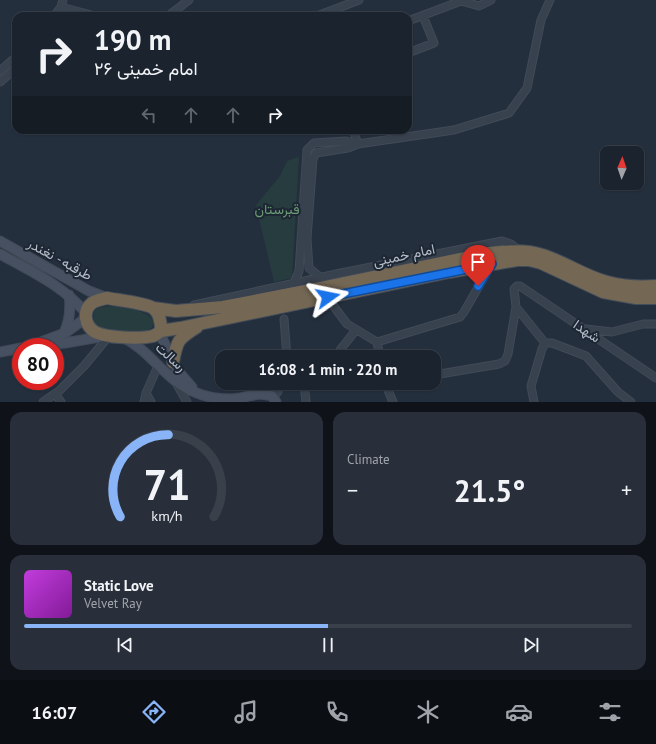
<!DOCTYPE html>
<meta charset="utf-8">
<style>
:root{--surface:#1b232e;--page:#282f3a;--text:#f1f3f6;--muted:#a0a4aa;--line:#39404a;--accent:#8ab4f8}
body{margin:0;font-family:"PT Sans",Vazirmatn,sans-serif;background:var(--page);color:var(--text);height:100vh;display:flex;flex-direction:column;font-size:15px;white-space:nowrap}
*{box-sizing:border-box;margin:0}
p{font-size:13px;color:var(--muted)}
.icon{flex:none;width:22px;height:22px;fill:none;stroke:currentColor;stroke-width:2;stroke-linecap:round;stroke-linejoin:round}
.map{position:relative;height:402px;overflow:hidden}
.panel{display:flex;flex-direction:column;gap:10px;padding:10px;background:#0f1319;flex:1}
.panel>*{flex:none}
.top-card{position:absolute;left:12px;top:12px;width:400px;height:122px;border-radius:12px;box-shadow:0 1px 3px #0004,0 0 0 1px var(--line);background:#1b232e;color:var(--text);overflow:hidden}
.needle{width:26px;rotate:2deg}
.controls{position:absolute;left:600px;top:146px;display:grid;gap:8px}
.controls a{display:grid;place-items:center;width:44px;height:44px;border-radius:8px;background:var(--surface);box-shadow:0 1px 3px #0004,0 0 0 1px var(--line);font-size:20px}
.speed{position:absolute;left:12px;top:338px;display:flex;gap:8px;font-size:20px;font-weight:700;text-align:center}
.speed>*{display:grid;place-content:center;width:52px;height:52px;border-radius:50%;background:var(--surface);box-shadow:0 1px 3px #0004,0 0 0 1px var(--line);line-height:1}
.speed .limit{border:6px solid #d22;background:#fff;color:#111}
.pin{position:absolute;display:grid;place-items:center;width:34px;height:34px;color:#fff;margin:-41px -17px;border-radius:50% 50% 50% 0;rotate:-45deg;box-shadow:0 0 4px #0007}
.pin .icon{rotate:45deg}
.me{position:absolute;width:44px;margin:-22px;rotate:78deg;stroke-linejoin:round;filter:drop-shadow(0 0 3px #0008)}
.turn{display:flex;align-items:center;gap:14px;height:84px;padding:0 16px;font-size:18px}
.turn .icon{width:52px;height:52px;stroke-width:2.5}
.turn b{display:block;font-size:28px;line-height:34px}
.lanes{display:flex;align-items:center;height:38px;padding:0 16px;background:#0003;justify-content:center;gap:20px;direction:ltr}
.lanes .off{opacity:.35}
.big{font-size:30px;font-weight:800;line-height:1.1}
.panel .card{flex:1;display:flex;flex-direction:column;justify-content:center;gap:6px;min-width:0;padding:0 14px;border-radius:12px;background:var(--page)}
.panel .dial{align-items:center;gap:0}
.dial svg{height:104px;overflow:visible;fill:none;stroke:var(--line);stroke-width:7;stroke-linecap:round;text-anchor:middle}
.dial text{fill:var(--text);stroke:none}
.song{display:flex;align-items:center;gap:12px}
.cover{width:48px;height:48px;border-radius:6px;background:linear-gradient(135deg,hsl(290 70% 55%),hsl(290 70% 35%))}
.played{height:4px;border-radius:2px;background:linear-gradient(90deg,var(--accent) 50%,var(--line) 50%)}
.keys{display:flex;justify-content:space-around;direction:ltr}
.heat{display:flex;justify-content:space-between;align-items:center;font-size:22px;direction:ltr}
.panel .tiles{flex:1;display:grid;gap:10px;grid-template-columns:1fr 1fr}
.card:last-child{grid-column:span 2}
.trip{position:absolute;left:215px;top:350px;width:226px;height:40px;border-radius:12px;background:var(--surface);box-shadow:0 1px 3px #0004,0 0 0 1px var(--line);font-weight:800;line-height:40px;text-align:center}
.tabs{display:flex;height:64px;justify-content:space-around;align-items:center;background:#0b0e12;color:var(--muted)}
.tabs .icon{width:28px;height:28px}
.tabs .current{color:var(--accent)}
.tabs b{font-size:18px;color:var(--text)}
.map>svg:first-child{display:block}
.green{fill:#263c3f}
.lines{fill:none;stroke-linecap:round;stroke-linejoin:round}
.street-casing{stroke:#414a57;stroke-width:9}
.secondary-casing{stroke:#414a57;stroke-width:11}
.highway-casing{stroke:#434c59;stroke-width:14}
.street{stroke:#38414e;stroke-width:7}
.secondary{stroke:#465061;stroke-width:9}
.highway{stroke:#746855;stroke-width:12}
.route-casing{stroke:#114b97;stroke-width:10}
.route{stroke:#1a73e8;stroke-width:7}
.labels{text-anchor:middle;dominant-baseline:central;stroke-width:4;stroke-linejoin:round;paint-order:stroke}
.park-label{font-size:14px;fill:#6b9a76;stroke:#1d2633}
.street-label{font-size:14px;fill:#b4bcc9;stroke:#1d2633}
</style>
<div class="map">
<svg width="656" height="402" viewBox="0 0 656 402">
<rect width="100%" height="100%" fill="#242f3e"/>
<path class="green" d="M299,157L292,278L274,282L256,205L280,176L287,161Z
M112,306C126,308 147,309 154,322L152,327L148,331C134,331 106,333 95,324C90,308 98,307 112,306Z"/>
<g class="lines">
<g class="street-casing">
<path id="street" d="M461,1L479,6L491,0
M61,7L95,16
M61,7L64,16
M54,16L61,7L63,0
M168,16L189,0
M317,16L359,0
M408,21L461,1V0
M408,53L434,43L423,16
M0,71L16,57
M0,82L16,68
M353,130L358,144
M321,278L309,268L307,238L313,159L316,153L348,148L358,144L454,130L509,113L527,88L541,20L550,0
M294,283L299,271L307,150L314,143L346,141L357,144
M325,298L332,304L347,324L377,342
M194,305L341,273L502,241L511,244L520,251
M516,307L545,343
M284,319L287,357
M586,329L612,332L643,324H656
M377,342L460,317L464,312L491,265
M377,342L380,357
M337,357L339,355L340,350L356,330
M434,375L499,364L505,361L508,354L516,307L514,289L517,286H520L656,378
M175,381L187,402
M304,383L306,402
M385,383L393,402
M146,393L151,402
M277,393L282,383
M55,394L61,402
M43,402L59,391L84,366L109,336
M144,402L146,393L158,366
M534,402L531,386L542,349L545,343H552L586,356L618,392L631,402"/>
</g>
<g class="secondary-casing">
<path id="secondary" d="M0,241L89,291L107,298
M0,254C32,272 62,285 86,313
M159,332L178,371L192,387
M64,333C70,320 71,309 69,295
M124,338C151,351 167,383 197,393C208,398 221,399 233,399C248,398 256,391 272,396L276,402
M41,342L65,333L86,318
M28,347L65,343L105,336
M0,352L21,348"/>
</g>
<g class="highway-casing">
<path id="highway" d="M107,298C117,300 145,303 153,308C160,313 161,323 161,331C158,333 156,335 153,336C141,339 106,338 95,332C85,326 82,311 92,303C97,300 102,299 107,298Z
M153,308L176,311L223,307L326,287L489,253C503,252 516,250 529,252C557,256 580,275 607,282C623,287 639,287 656,286
M161,331L180,328L449,272L517,260H529L541,263L603,292L636,298H656
M173,362C177,340 178,339 197,327"/>
</g>
<use href="#street" class="street"/>
<use href="#secondary" class="secondary"/>
<use href="#highway" class="highway"/>
</g>
<g class="lines">
<g class="route-casing">
<path id="route" d="M328,297L492,264L478,286"/>
</g>
<use href="#route" class="route"/>
</g>
<g class="labels">
<g class="park-label">
<text x="277" y="209">قبرستان</text>
</g>
<g class="street-label">
<text transform="translate(404 255) rotate(-12)">امام خمینی</text>
<text transform="translate(60 259) rotate(29)">طرقبه - نغندر</text>
<text transform="translate(587 331) rotate(34)">شهدا</text>
<text transform="translate(171 357) rotate(42)">رسالت</text>
</g>
</g>
</svg>
<div class="controls">
<a><svg class="needle" viewBox="-14 -14 28 28"><path d="M0-13l5 13h-10z" fill="#e53935"/><path d="M0 13l5-13h-10z" fill="#a0a4aa"/></svg></a>
</div>
<div class="speed"><div class="limit">80</div></div>
<div class="pin" style="left:478px;top:286px;background:#d93025"><svg class="icon" aria-label="arrive" viewBox="0 0 24 24"><path d="M6 21V4h12l-3 4 3 4H6"/></svg></div>
<svg class="me" style="left:328px;top:297px" viewBox="-20 -20 40 40"><path d="M0-17L14 15 0 8-14 15z" fill="#1a73e8" stroke="#fff" stroke-width="4"/></svg>
<div class="trip">16:08 · 1 min · 220 m</div>
<div class="top-card">
<div class="turn"><svg class="icon" aria-label="right" viewBox="0 0 24 24"><path d="M7 20v-9h11M14 6l5 5-5 5"/></svg><div><b>190 m</b>امام خمینی ۲۶</div></div>
<div class="lanes"><svg class="icon off" aria-label="left" viewBox="0 0 24 24"><path d="M17 20v-9H6M10 6l-5 5 5 5"/></svg><svg class="icon off" aria-label="ahead" viewBox="0 0 24 24"><path d="M12 20V5M6 11l6-6 6 6"/></svg><svg class="icon off" aria-label="ahead" viewBox="0 0 24 24"><path d="M12 20V5M6 11l6-6 6 6"/></svg><svg class="icon" aria-label="right" viewBox="0 0 24 24"><path d="M7 20v-9h11M14 6l5 5-5 5"/></svg></div>
</div>
</div>
<section class="panel">
<div class="tiles">
<div class="card dial"><svg viewBox="0 0 100 80">
<path d="M14 69A42 42 0 1 1 86 69"/>
<path d="M14 69A42 42 0 0 1 51 6" stroke="#8ab4f8"/>
<text x="50" y="56" font-size="32" font-weight="700">71</text>
<text x="50" y="72" font-size="11">km/h</text>
</svg></div>
<div class="card"><p>Climate</p>
<div class="heat"><a>−</a><b class="big">21.5°</b><a>+</a></div>
</div>
<div class="card">
<div class="song"><i class="cover"></i><div><b>Static Love</b><p>Velvet Ray</p></div></div>
<div class="played"></div>
<div class="keys"><svg class="icon" aria-label="previous" viewBox="0 0 24 24"><path d="M18 5L8 12l10 7zM5 5v14"/></svg><svg class="icon" aria-label="pause" viewBox="0 0 24 24"><path d="M8 5v14M16 5v14"/></svg><svg class="icon" aria-label="next" viewBox="0 0 24 24"><path d="M6 5l10 7-10 7zM19 5v14"/></svg></div>
</div>
</div>
</section>
<nav class="tabs">
<b>16:07</b>
<svg class="icon current" aria-label="directions" viewBox="0 0 24 24"><path d="M12 3l9 9-9 9-9-9zM9 14v-3h6M13 9l2 2-2 2"/></svg>
<svg class="icon" aria-label="music" viewBox="0 0 24 24"><path d="M9 18V5l10-2v13"/><circle cx="6" cy="18" r="3"/><circle cx="16" cy="16" r="3"/></svg>
<svg class="icon" aria-label="phone" viewBox="0 0 24 24"><path d="M5 4h4l2 5-3 2q2 4 5 5l2-3 5 2v4C11 20 4 13 5 4z"/></svg>
<svg class="icon" aria-label="climate" viewBox="0 0 24 24"><path d="M12 3v18M4 7l16 10M4 17L20 7"/></svg>
<svg class="icon" aria-label="car" viewBox="0 0 24 24"><path d="M5 17H2v-5l4-1 3-4h7l3 4 3 1v5h-3M9 17h6M6 11h13"/><circle cx="7" cy="17" r="2"/><circle cx="17" cy="17" r="2"/></svg>
<svg class="icon" aria-label="filters" viewBox="0 0 24 24"><path d="M4 7h16M4 17h16"/><circle cx="9" cy="7" r="2"/><circle cx="15" cy="17" r="2"/></svg>
</nav>
